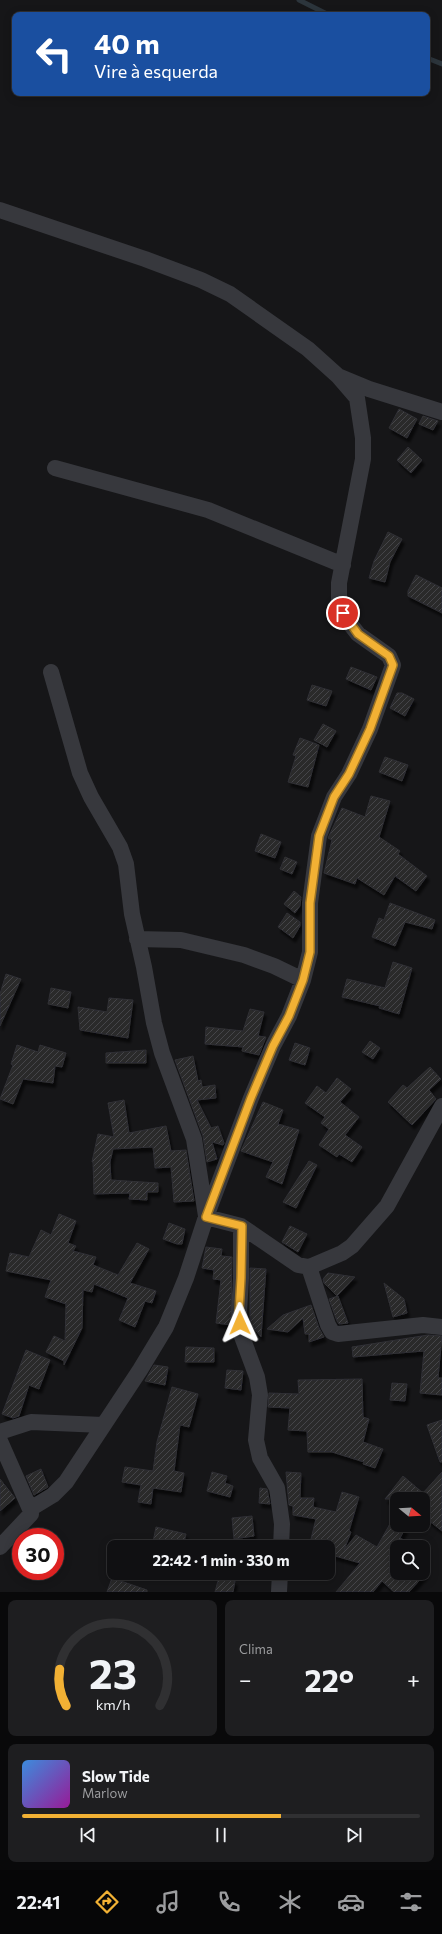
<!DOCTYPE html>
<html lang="pt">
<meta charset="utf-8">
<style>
:root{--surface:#101012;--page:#1e1e20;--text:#f1f3f6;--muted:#9c9d9f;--line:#303032;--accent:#f2b134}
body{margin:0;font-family:Commissioner,sans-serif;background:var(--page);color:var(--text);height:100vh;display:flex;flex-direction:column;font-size:15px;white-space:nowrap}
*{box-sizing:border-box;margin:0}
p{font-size:13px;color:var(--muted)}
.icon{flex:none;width:22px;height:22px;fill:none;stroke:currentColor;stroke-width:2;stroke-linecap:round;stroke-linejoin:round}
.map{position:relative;height:1592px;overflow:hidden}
.details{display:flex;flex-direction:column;gap:8px;padding:8px;background:#09090a;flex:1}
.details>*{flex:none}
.guide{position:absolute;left:12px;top:12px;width:418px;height:84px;border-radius:8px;box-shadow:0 2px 10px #0003,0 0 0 1px var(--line);background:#1a4fa0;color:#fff;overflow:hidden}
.needle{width:26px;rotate:108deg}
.controls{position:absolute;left:390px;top:1492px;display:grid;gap:8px}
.controls a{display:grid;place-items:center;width:40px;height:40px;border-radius:8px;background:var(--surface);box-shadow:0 2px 10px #0003,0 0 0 1px var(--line);font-size:20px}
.speed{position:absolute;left:12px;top:1528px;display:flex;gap:8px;font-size:20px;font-weight:700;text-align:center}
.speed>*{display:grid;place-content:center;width:52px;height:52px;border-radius:50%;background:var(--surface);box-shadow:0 2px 10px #0003,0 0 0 1px var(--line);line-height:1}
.speed .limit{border:6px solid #d22;background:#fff;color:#111}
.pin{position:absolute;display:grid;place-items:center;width:34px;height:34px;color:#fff;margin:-17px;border:2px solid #fff;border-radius:50%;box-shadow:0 1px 4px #0007}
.me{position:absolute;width:44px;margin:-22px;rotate:359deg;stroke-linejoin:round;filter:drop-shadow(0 0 3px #0008)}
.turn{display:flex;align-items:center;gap:14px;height:84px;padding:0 16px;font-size:18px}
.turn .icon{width:52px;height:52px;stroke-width:2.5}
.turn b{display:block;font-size:28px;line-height:34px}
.big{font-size:30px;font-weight:700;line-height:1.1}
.details .card{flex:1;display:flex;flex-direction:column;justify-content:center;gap:6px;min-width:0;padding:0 14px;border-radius:8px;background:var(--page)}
.details .dial{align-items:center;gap:0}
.dial svg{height:104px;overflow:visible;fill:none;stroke:var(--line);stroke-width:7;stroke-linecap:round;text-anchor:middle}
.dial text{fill:var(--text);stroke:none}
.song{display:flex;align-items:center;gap:12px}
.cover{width:48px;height:48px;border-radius:6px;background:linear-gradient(135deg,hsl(210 70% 55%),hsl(300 70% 35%))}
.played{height:4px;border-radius:2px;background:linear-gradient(90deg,var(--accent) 65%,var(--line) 65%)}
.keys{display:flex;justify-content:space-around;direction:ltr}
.heat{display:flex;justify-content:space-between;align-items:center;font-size:22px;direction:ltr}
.details .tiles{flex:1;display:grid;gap:8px;grid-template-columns:1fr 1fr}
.card:last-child{grid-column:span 2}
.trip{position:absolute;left:107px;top:1540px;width:228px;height:40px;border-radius:8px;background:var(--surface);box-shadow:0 2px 10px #0003,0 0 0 1px var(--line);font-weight:700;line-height:40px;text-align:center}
.dock{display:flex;height:64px;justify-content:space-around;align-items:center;background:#060607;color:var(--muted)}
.dock .icon{width:28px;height:28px}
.dock .selected{color:var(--accent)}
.dock b{font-size:18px;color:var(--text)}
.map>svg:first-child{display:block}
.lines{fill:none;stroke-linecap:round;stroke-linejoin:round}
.stream{stroke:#2c353c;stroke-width:5}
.building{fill:url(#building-hatch);stroke:#303034;filter:url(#shadow)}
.minor{stroke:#37383d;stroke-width:16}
.route-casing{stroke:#9d7322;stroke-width:10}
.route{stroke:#f2b134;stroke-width:7}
</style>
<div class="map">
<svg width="442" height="1592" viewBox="0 0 442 1592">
<defs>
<pattern id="building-hatch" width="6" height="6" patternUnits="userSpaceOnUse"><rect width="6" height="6" fill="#29292c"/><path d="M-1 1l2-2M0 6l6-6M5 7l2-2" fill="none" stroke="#454548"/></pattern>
<filter id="shadow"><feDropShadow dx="2.5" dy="4.5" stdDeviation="1" flood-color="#0009"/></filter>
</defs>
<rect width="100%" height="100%" fill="#161618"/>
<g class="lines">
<path class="stream" d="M299,0L329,15
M427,58L442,64"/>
</g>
<path class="building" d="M399,409L417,419L407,438L389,428Z
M423,416L438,421L433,430L419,424Z
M408,447L422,460L411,473L397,460Z
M388,532L402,539L390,562L385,582L369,578L374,561Z
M416,575L442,588V613L408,596V591Z
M351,667L377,677L371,690L346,679Z
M312,685L332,691L326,706L307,700Z
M397,693H402L414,699L405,716L390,708Z
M323,724L336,731L327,747L314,740Z
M300,738L319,745L308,787L288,782L296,756L293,755Z
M385,757L408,765L402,781L379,772Z
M371,796L390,801L379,837L400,851L398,854L427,876L416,891L395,876L384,895L357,878L355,884L324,873L332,840L328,838L342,808L365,817Z
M261,834L281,842L275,858L255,851Z
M285,857L297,862L292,874L280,869Z
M294,891L301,897L300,906L295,913L284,904Z
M390,903L435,920L432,929L405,922L395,946L372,937L379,918L384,920Z
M287,913L300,922V926L293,938L278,927Z
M393,962L412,968L399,1014L379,1008L380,1006L342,997L347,979L385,988Z
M6,974L21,979L0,1026V994Z
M51,988L71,992L68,1008L48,1004Z
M109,998L133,1000L128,1038L80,1030L78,1007L107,1012Z
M250,1009L264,1012L258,1036L266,1037L259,1055L242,1051L243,1047L205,1044L206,1027L243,1031Z
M370,1041L380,1048L373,1059L362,1052Z
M295,1043L310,1048L305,1065L289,1060Z
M17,1045L38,1052L40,1045L66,1053L62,1067L55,1066L53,1083L23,1079L13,1104L0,1099L13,1065L11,1064Z
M146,1050V1063H106V1053Z
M193,1056L198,1081L201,1080L202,1087L215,1085L216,1098L197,1100L211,1128L218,1126L224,1143L223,1145L212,1142L217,1159L207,1162L203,1136L175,1060Z
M430,1067L441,1079L429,1090L436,1099L412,1125L388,1102L403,1085L407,1088Z
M337,1078L351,1089L340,1102L359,1117L345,1135L362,1147L352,1162L339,1154L337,1157L319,1145L329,1129L321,1123L325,1117L305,1103L317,1086L326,1093Z
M124,1100L129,1133L166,1126L171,1151L186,1150L194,1201L174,1202L171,1167L155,1168L153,1147L113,1149L110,1162L111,1180L158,1183V1192H147V1200L129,1199L130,1193L94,1194L93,1162H92L98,1134L114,1137L108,1103Z
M263,1102L283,1110L278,1124L299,1130L282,1184L266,1177L273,1162L241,1151Z
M309,1161L317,1165L296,1208L283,1202Z
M59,1214L76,1221L68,1243L76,1246L73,1251L96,1257L93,1265L118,1275L137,1243L149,1249L130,1283L156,1291L152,1303L145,1301L135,1327L119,1320L128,1298L94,1284L92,1292L83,1290L82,1328L64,1365V1361L46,1352L54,1336L65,1341L66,1304L45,1297L51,1280L6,1271L10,1253L29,1257L41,1230L51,1235Z
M169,1223L185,1229L182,1244H177L163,1239Z
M290,1226L307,1234L298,1252L282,1242Z
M206,1247L222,1249L221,1256L232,1257L231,1325L216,1323L221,1280L213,1279L214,1270L202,1268Z
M250,1268L266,1269L261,1337L250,1323Z
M328,1273L355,1277L337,1296L324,1283L323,1279Z
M384,1283L404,1299L407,1313L393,1317Z
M338,1296L348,1323L339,1324L337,1321L329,1299Z
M311,1305L319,1328L324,1337L309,1342V1334H305L303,1318L288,1332L267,1329L283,1315Z
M428,1335L442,1336L438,1378H442V1395L420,1393L424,1351L353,1357L352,1347Z
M186,1347L214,1348V1362H185Z
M26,1350L50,1360L39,1389L29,1385L19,1416L13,1418L2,1414Z
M154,1365L168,1367L165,1385L145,1381Z
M227,1370L243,1371L241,1390L225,1388Z
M362,1379L363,1417L369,1419L363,1442L383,1449L375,1468L363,1464L364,1462L332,1452H308L307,1431L288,1430L290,1408L268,1407L269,1393L299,1394L298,1380Z
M392,1383L407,1384L405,1401L390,1400Z
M172,1387L198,1394L189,1427L180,1425L174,1471L184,1473L181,1492L153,1488L151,1504L138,1502L141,1485L122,1482L125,1467L153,1471L157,1442Z
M442,1420V1462H440L427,1425Z
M41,1469L48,1487L34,1495L26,1476Z
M212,1472L227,1476L225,1483L233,1486L230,1497L207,1491Z
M286,1472L301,1473L300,1498H314L313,1507L336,1512L342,1492L359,1497L349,1531L351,1532L344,1550L356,1535L377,1547L391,1522L405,1529L400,1538L417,1547H397V1573H426L409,1592H394L382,1581L373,1592H336L360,1563L328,1554V1547H309L316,1519L293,1515V1506L289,1505Z
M442,1472V1531L423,1516V1499H385L403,1476L423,1493Z
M0,1479L15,1498L0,1511Z
M260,1488L267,1489L270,1504L259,1503Z
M252,1516L254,1536L234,1539L232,1518Z
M156,1527L186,1534L183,1547H152Z
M219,1577L235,1581L233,1592H215Z
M112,1578L147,1590V1592H107Z"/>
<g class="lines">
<path class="minor" d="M0,210L145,259L201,280L230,294L308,349L338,376L357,398L363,438V459L339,583V605L347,620L358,634L389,656L393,665L370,729L349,774L334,797L319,836L310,903V952L303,980L289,1016L273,1046L251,1098L206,1217L186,1278L166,1327L140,1370L66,1482L53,1495L30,1509L31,1514L0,1547
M340,377L369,389L442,412
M55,468L208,510L343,565
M51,672L80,773L91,797L120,847L126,864L132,914L144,967L154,1023L162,1053L194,1139L206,1216
M137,939L181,940L244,955L274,966L303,980
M206,1217L241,1226L298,1265L309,1267L342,1253L352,1246L387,1206L442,1106
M241,1226V1278L239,1312L241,1334L257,1377L260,1395L256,1440L260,1458L277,1488L282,1524L281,1547
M309,1267L328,1325L332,1332L338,1334L423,1325L442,1327
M0,1432L31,1422L103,1425
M0,1441L30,1509
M279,1592L280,1573"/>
</g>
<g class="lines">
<g class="route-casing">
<path id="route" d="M240,1323L239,1312L241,1278L242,1226L206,1217L251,1098L273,1046L289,1016L303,980L310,952V903L319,836L334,797L349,774L370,729L393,665L389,656L358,634L343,613"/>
</g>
<use href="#route" class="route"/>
</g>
</svg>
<div class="controls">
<a><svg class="needle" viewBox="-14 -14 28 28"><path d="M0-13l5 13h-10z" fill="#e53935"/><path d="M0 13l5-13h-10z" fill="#9c9d9f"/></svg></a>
<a><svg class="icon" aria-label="search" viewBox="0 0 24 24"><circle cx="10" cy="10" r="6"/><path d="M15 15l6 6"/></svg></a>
</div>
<div class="speed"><div class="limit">30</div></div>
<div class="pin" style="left:343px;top:613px;background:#d93025"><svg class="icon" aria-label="arrive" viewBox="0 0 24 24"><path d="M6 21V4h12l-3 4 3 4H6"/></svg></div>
<svg class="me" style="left:240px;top:1323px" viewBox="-20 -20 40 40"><path d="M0-17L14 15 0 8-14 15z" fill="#f2b134" stroke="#fff" stroke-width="4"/></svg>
<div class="trip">22:42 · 1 min · 330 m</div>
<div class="guide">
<div class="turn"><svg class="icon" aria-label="left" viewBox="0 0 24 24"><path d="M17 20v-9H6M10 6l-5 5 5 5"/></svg><div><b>40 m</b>Vire à esquerda</div></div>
</div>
</div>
<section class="details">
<div class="tiles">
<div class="card dial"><svg viewBox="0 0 100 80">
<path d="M14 69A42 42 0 1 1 86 69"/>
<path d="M14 69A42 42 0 0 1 9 41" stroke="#f2b134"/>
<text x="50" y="56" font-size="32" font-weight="700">23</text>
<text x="50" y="72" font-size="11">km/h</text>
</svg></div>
<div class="card"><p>Clima</p>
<div class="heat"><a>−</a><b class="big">22°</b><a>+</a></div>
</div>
<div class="card">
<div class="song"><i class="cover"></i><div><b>Slow Tide</b><p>Marlow</p></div></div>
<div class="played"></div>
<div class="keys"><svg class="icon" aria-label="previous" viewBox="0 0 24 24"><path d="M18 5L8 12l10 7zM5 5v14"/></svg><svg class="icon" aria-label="pause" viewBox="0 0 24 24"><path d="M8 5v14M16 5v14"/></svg><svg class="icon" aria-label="next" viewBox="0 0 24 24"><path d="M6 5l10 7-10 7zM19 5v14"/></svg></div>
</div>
</div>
</section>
<nav class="dock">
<b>22:41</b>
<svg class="icon selected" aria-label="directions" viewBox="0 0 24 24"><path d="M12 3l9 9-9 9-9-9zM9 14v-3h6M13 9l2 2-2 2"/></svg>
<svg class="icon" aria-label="music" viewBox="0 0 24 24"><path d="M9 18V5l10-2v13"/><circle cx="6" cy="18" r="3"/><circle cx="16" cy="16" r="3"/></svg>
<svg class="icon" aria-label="phone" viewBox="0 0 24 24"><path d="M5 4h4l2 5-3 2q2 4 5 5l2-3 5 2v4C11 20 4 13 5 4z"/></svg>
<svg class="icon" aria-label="climate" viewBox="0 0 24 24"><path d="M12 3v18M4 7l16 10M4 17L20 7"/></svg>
<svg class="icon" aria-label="car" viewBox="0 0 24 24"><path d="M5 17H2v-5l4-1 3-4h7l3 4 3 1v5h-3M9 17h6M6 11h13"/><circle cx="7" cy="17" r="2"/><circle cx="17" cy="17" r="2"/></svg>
<svg class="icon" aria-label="filters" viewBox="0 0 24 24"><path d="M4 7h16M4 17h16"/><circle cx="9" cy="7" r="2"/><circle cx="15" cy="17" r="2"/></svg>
</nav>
